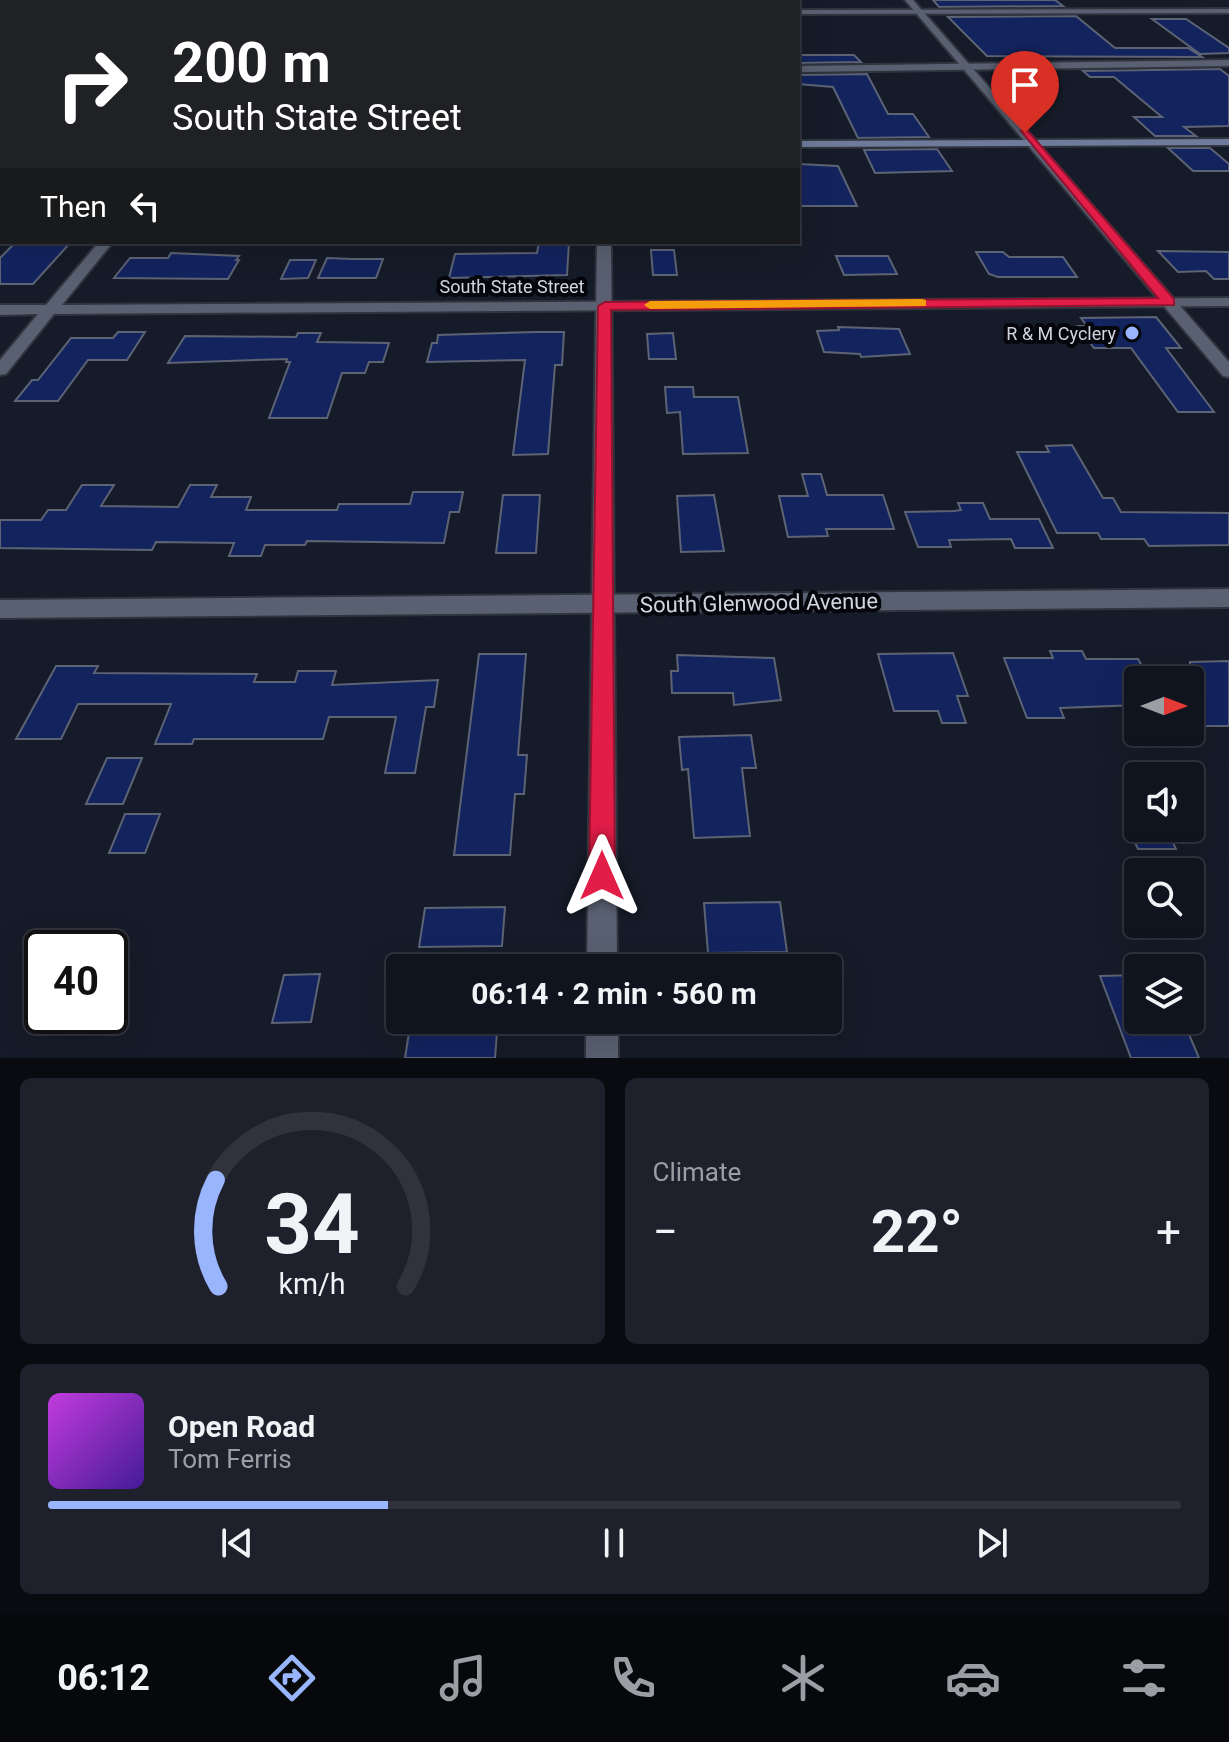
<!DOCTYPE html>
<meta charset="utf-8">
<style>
:root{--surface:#10141e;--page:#1e212b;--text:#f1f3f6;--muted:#9c9ea4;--line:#30333c;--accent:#99b5fd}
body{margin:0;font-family:Roboto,sans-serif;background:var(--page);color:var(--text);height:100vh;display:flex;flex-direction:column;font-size:30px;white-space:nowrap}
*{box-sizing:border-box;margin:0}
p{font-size:26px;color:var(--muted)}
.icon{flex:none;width:44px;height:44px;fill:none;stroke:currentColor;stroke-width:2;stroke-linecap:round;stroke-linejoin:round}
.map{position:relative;height:1058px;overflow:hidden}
.side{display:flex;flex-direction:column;gap:20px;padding:20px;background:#090b10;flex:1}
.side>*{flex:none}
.banner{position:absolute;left:0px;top:0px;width:800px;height:244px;box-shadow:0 8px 32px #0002,0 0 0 2px var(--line);background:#202124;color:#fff;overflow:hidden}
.needle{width:52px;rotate:90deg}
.tools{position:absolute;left:1124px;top:666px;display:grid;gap:16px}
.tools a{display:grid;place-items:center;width:80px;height:80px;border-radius:8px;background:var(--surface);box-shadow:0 8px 32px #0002,0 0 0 2px var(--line);font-size:40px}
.speed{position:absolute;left:24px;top:930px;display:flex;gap:16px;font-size:40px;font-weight:700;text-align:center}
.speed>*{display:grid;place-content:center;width:104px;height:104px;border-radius:50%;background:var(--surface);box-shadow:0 8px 32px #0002,0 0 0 2px var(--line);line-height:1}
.speed .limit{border:4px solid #111;border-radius:12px;background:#fff;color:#111}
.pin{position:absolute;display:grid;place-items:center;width:68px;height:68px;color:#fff;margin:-82px -34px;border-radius:50% 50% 50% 0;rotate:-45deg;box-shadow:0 0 8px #0007}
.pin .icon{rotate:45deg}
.me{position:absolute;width:88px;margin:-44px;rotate:0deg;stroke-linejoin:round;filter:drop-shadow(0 0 6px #0008)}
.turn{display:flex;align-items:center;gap:28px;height:168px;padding:0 40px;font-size:36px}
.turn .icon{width:104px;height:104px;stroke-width:2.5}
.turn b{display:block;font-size:56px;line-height:68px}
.then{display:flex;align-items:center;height:76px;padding:0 40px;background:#0003;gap:16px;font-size:30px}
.big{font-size:60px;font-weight:700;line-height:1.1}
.side .tile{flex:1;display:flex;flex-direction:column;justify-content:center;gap:12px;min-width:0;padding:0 28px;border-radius:12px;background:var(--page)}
.side .dial{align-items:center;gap:0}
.dial svg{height:208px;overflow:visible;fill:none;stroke:var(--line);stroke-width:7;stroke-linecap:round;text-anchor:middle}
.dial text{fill:var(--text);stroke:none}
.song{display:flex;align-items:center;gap:24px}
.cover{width:96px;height:96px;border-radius:12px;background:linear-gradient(135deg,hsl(290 70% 55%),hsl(260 70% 35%))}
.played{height:8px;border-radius:4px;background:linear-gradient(90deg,var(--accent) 30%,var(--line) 30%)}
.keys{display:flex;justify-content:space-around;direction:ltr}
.heat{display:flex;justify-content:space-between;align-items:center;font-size:44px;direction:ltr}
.side .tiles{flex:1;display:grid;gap:20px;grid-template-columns:1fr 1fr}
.tile:last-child{grid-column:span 2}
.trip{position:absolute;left:386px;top:954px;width:456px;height:80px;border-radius:8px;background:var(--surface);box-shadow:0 8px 32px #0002,0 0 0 2px var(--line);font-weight:700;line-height:80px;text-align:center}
.tab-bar{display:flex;height:128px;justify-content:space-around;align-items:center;background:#06080c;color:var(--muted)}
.tab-bar .icon{width:56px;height:56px}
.tab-bar .current{color:var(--accent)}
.tab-bar b{font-size:36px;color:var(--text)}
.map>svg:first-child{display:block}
.building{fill:#13235e;stroke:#5c6374;stroke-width:2}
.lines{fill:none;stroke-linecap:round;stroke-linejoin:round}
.minor-casing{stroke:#30343e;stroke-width:4}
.tertiary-casing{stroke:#30343e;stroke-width:4}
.secondary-casing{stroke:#30343e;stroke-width:4}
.minor{fill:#596071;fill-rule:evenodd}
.tertiary{fill:#596071;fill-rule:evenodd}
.secondary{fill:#6f7b9a;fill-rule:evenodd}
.route{fill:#e11d48;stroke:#92132f;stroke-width:2}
.slow{fill:#f59e0b}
.poi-dot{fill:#99b5fd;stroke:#04060b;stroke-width:3}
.labels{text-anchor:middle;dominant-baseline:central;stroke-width:8;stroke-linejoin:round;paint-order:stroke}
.far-street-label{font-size:18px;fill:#d1d5df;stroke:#04060b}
.far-poi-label{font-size:18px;fill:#d1d5df;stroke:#04060b;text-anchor:end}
.street-label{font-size:22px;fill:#d1d5df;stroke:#04060b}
</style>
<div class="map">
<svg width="1229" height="1058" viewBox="0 0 1229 1058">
<rect width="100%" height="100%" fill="#151b28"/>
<path class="building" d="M933,0H1055L1063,6L939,7Z
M1076,16L1115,48H1188L1202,57L987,56L948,17Z
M1152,19H1186L1229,48V53L1200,54Z
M798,55H854L861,62L798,63Z
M1220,69L1229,76V126L1184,127L1196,136H1155L1134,117H1162L1114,77H1090L1083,71Z
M867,74L888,114H913L929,137L858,138L833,87L798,84V75Z
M1168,148H1210L1229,164V171H1193Z
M937,149L952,171L875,173L864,150Z
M798,164L838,166L857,206H798Z
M16,242H71L33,284H0V258Z
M539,242H569L567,275L449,278L455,254L537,253Z
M651,250H674L677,275H653Z
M1158,251L1229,252V279H1214L1206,271L1178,272Z
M976,252H1003L1009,257H1063L1077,277H998L989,274Z
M171,253L239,256L236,260H239L228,279L114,278L130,258H168Z
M836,256H888L897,274L844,275Z
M327,258L352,259H383L376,278H318Z
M290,260H316L308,278L281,279Z
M1156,317L1181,348H1166L1214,412H1178L1131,348H1094L1078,326H1087L1081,318Z
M838,327L899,329L910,354L861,357L860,354L824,352L817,331L839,330Z
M118,332H145L127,360H88L58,401H15L32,380H38L71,338H113Z
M536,332H564L562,365H555L548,454L513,455L525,360L427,362L432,343H437L438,335Z
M298,333H321L317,342L389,343L383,362H369L365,373H342L327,418H269L290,362H286L287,359L168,363L185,336L296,337Z
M673,333L676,359H649L647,334Z
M665,387H693L694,397H738L748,453L683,454L680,412L667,413Z
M1072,445L1103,498H1113L1121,512L1229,513V545L1149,546L1144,539H1101L1098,533H1057L1017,452H1049L1046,446Z
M802,474H821L827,495H883L894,529H826L828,536L788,537L779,496H808Z
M82,485H114L101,506L178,507L190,485H217L211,497H251L246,510H337L339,504H410L413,492H463L459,512H450L444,543L307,541L305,545H265L261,556H229L234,543L156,542L152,550L0,548V520H41L48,510H66Z
M503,495H540L536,553H496Z
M714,495L724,551L681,552L677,496Z
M958,503H983L990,519H1039L1053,548H1015L1011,539L949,540L951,547H918L905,512L954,511L961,510Z
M1050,651H1082L1086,659H1138L1150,680H1138V705L1060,708L1064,718H1027L1004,658H1053Z
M953,653L968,696H957L966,723H942L938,711H894L878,654Z
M479,654H526L518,755H527L524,794H515L510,855H454Z
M677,655L774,658L781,700L734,705L733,693H672L671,671H678Z
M1229,661V726H1199L1190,710V662Z
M56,666H98L94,673L257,674L254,682H295L298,671H336L332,685L438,680L434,707H426L415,773H385L396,717H329L323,739H194L192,744H155L171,704H78L61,739H16Z
M751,735L756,768H742L750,836L694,838L688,769L682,770L679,737Z
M107,758H142L123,804H86Z
M125,814H160L145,853H109Z
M1128,828H1166L1176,849H1138Z
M780,902L787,952L708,953L704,903Z
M505,907L502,946L419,947L425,908Z
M320,974L311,1022L272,1023L284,975Z
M1138,975V1020H1183L1199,1058H1131L1100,976Z
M411,1020H498L495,1058H405Z"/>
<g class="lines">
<g class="minor-casing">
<path id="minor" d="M2,0H12L2,4Z
M1229,9V13L798,14V10Z
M1229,60V66L798,72V66Z
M99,242H113L62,305L1229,298V306L54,314L6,374L0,375V360L38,314L0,315V305H46Z
M1229,589V607L0,618V600Z"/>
</g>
<g class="tertiary-casing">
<path id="tertiary" d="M603,0H611V2H603Z
M905,0H913L1229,362V377L1223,376Z
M597,242H611L617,968H587Z
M586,1020H618V1058H586Z"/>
</g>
<g class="secondary-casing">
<path id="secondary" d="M1229,139V145L798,147V141Z
M0,145H2V151H0Z"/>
</g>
<use href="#minor" class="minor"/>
<use href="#tertiary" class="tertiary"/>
<use href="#secondary" class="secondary"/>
</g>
<path class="route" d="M1021,131H1028L1174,299V305L611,310L615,876L611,885L602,889L593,885L589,876L598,306L605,302L1158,298Z"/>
<path class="slow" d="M922,299L926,300V306L650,309L644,305L650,301Z"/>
<circle class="poi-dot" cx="1132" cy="333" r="8"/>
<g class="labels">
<g class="far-street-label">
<text x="512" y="286">South State Street</text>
</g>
<g class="far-poi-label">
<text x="1116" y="333">R &amp; M Cyclery</text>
</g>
<g class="street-label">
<text transform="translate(759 603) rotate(-1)">South Glenwood Avenue</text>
</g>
</g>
</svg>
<div class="tools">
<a><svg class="needle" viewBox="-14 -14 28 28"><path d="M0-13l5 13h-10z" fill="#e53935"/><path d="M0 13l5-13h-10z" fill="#9c9ea4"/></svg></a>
<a><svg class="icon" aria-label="sound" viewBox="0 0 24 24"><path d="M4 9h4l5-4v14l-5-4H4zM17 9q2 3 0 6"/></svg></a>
<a><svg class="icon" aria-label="search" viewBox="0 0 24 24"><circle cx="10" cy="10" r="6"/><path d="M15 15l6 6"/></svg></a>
<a><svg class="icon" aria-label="layers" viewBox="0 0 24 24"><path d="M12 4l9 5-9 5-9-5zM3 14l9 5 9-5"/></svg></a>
</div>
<div class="speed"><div class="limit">40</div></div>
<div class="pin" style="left:1025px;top:133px;background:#d93025"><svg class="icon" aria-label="arrive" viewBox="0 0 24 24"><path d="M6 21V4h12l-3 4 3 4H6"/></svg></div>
<svg class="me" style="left:602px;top:876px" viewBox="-20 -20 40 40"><path d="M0-17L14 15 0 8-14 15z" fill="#e11d48" stroke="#fff" stroke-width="4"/></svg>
<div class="trip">06:14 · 2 min · 560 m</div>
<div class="banner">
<div class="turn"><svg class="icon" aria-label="right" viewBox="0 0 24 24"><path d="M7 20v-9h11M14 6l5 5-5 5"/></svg><div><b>200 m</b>South State Street</div></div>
<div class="then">Then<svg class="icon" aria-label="left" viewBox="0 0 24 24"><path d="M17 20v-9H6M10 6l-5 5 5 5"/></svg></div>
</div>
</div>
<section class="side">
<div class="tiles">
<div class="tile dial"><svg viewBox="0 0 100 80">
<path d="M14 69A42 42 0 1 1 86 69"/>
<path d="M14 69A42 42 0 0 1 13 28" stroke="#99b5fd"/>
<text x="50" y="56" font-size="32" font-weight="700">34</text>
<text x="50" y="72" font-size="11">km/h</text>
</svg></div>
<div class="tile"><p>Climate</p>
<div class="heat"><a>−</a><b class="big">22°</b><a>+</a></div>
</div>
<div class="tile">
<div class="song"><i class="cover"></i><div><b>Open Road</b><p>Tom Ferris</p></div></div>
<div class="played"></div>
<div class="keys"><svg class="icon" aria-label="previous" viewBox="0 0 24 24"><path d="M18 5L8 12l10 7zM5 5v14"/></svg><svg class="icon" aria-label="pause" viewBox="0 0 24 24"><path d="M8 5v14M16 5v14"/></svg><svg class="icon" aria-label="next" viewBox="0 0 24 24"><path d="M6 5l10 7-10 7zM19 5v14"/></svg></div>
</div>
</div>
</section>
<nav class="tab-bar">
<b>06:12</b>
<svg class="icon current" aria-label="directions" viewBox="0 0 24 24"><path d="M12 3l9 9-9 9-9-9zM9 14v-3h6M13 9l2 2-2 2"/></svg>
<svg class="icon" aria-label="music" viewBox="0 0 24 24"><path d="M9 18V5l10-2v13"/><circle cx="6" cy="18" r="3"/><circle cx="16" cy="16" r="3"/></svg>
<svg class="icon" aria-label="phone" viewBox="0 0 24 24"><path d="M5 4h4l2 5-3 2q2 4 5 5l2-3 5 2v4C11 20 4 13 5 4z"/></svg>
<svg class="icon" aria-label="climate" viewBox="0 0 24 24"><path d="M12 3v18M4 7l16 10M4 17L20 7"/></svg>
<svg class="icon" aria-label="car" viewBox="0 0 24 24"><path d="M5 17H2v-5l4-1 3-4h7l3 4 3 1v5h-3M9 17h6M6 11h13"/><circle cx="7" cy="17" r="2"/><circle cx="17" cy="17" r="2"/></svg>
<svg class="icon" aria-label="filters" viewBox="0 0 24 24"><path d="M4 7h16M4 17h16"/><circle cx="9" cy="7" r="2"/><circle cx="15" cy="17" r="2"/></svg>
</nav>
